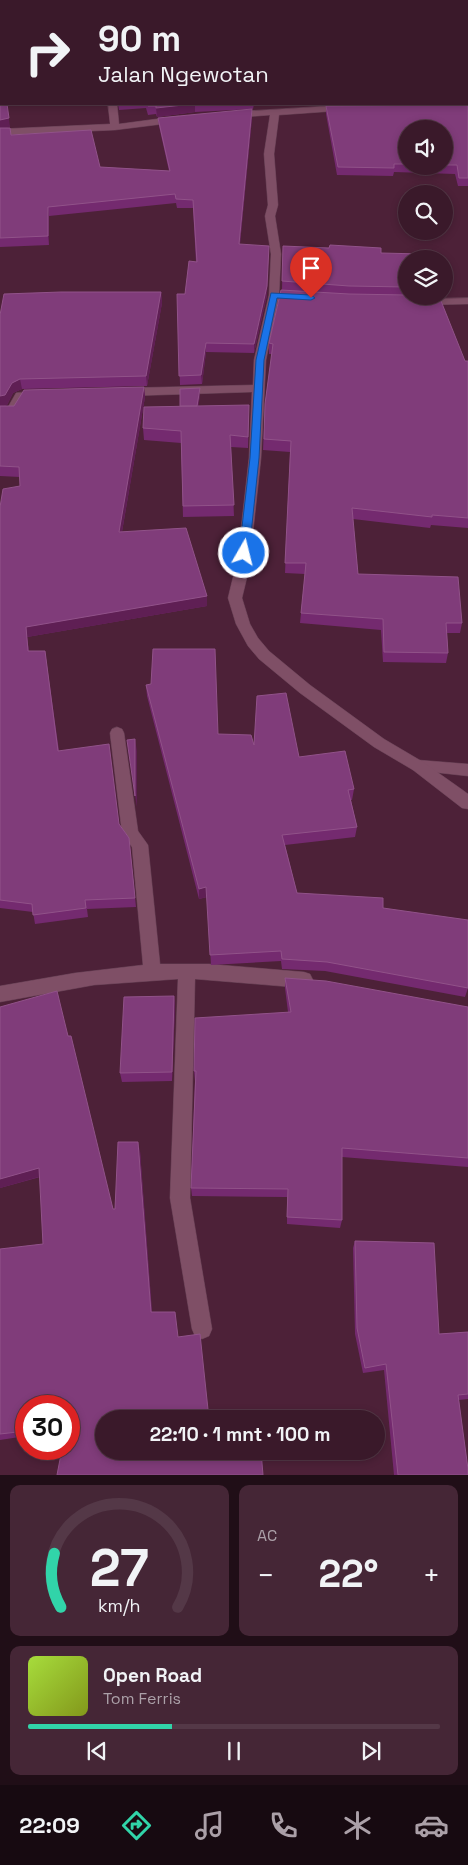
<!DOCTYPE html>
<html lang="id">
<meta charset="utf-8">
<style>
:root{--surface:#3a192a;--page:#452636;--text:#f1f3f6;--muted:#aba0a8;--line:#543847;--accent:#31d4a9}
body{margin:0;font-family:"Space Grotesk",sans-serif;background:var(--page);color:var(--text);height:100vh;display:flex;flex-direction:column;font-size:19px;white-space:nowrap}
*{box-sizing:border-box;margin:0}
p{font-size:16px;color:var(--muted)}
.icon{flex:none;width:28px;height:28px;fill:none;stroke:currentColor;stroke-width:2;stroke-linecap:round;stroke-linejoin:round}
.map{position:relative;height:1475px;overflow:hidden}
.panel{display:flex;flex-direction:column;gap:10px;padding:10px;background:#200e17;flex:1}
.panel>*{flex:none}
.top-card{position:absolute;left:0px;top:0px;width:469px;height:105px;box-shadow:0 2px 8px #0003,0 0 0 1px var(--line);background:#3a192a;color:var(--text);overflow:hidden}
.buttons{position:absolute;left:398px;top:120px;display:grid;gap:10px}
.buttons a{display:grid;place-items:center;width:55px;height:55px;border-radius:50%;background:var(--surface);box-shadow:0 2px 8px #0003,0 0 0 1px var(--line);font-size:25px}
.speed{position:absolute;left:15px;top:1395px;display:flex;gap:10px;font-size:25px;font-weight:700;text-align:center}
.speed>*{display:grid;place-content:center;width:65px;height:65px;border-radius:50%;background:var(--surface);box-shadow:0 2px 8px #0003,0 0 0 1px var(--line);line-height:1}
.speed .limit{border:8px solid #d22;background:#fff;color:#111}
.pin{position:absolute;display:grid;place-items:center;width:42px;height:42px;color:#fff;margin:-51px -21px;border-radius:50% 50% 50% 0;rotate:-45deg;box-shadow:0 0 5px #0007}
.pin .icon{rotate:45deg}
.me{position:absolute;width:55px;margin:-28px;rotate:8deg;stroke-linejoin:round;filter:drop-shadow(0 0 4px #0008)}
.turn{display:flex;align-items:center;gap:18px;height:105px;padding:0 15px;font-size:22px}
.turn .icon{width:65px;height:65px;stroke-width:2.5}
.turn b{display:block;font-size:35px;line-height:42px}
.big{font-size:38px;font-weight:700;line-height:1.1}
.panel .widget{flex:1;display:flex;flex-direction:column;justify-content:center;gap:8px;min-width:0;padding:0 18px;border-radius:10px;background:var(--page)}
.panel .dial{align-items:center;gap:0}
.dial svg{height:130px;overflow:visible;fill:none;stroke:var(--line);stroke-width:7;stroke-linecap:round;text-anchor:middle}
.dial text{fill:var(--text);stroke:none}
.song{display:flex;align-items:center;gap:15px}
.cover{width:60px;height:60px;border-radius:8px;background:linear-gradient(135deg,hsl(80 70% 55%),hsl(70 70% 35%))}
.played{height:5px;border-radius:2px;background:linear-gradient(90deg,var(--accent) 35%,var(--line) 35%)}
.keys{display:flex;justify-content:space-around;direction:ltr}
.heat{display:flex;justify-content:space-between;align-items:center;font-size:28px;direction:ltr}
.panel .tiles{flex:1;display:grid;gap:10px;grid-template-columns:1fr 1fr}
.widget:last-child{grid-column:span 2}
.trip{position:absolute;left:95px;top:1410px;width:290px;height:50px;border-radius:25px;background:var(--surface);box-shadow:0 2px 8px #0003,0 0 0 1px var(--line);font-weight:700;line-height:50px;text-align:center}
.tab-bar{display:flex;height:80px;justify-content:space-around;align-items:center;background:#170a11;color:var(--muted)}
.tab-bar .icon{width:35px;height:35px}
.tab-bar .on{color:var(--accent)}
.tab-bar b{font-size:22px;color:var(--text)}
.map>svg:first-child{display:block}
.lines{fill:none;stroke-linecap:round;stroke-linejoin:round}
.lane-casing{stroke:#653f53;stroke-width:1}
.street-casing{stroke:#653f53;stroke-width:1}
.lane{fill:#7f4f66;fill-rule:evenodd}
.street{fill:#7f4f66;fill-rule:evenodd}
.wall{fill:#742a6f;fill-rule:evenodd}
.shaded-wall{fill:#5f1f54}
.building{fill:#803c7a;stroke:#915289}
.route{fill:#1a73e8;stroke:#114b97}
</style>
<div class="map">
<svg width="468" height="1475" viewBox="0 0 468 1475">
<rect width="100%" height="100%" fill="#4d2138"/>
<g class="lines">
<g class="lane-casing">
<path id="lane" d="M418,760L468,764V776L413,770L410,766L413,762Z"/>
</g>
<g class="street-casing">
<path id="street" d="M108,104H117L119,124L179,116L184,119L179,122L115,130L0,135V129L110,124Z
M347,105L350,106V110L279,115L274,154L278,205L275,216L281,254L279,295L266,360L261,458L249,569L242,598L250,624L258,638L269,651L310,685L384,739L423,762L464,791L468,794V809L462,808L413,770L374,747L300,693L259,659L248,646L236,624L228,598L235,569L242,520L249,458L252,392L126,396L120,392L126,388L253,385L254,360L269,295L271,254L265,216L268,205L264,154L270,115L232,118L227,115L232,112Z
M468,298V304L423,305L418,302L423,299Z
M41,391L45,392L47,395L45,398L24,399L16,414L0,415V407H8L16,393Z
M117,727L122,729L124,733L138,831L148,845L160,964H209L304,972L310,974L313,980L310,986L304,988L195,979L190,1198L212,1329L209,1336L202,1339L195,1336L192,1329L170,1198L178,979L94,985L0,1002V986L75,973L143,965L132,847L122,833L110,733L112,729Z"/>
</g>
<use href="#lane" class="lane"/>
<use href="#street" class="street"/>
</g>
<path class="wall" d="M0,0H264L263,1H1V104L10,127L5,128L11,135L100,167L169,171L159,126L158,118H252L240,244L267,295L254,353L206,352L202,384L180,385L177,294H185L196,262L193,208H177L176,203L49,216V245L0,247Z
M118,104H254L253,109L195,112L157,117L156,114L148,115L146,108L119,110Z
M324,104H406L324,105Z
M468,105V186H458L455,174L394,172L393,176L337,175L326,114V106ZM406,129H444V166H406Z
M283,246L381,253L406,259V296L465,361H468V528L431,525L430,528L353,519L358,574L462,623L460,633H447L448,653L446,663L383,662L381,630L300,623L305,574L285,573L290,452L263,450L265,404L272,354H269V343L282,290Z
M161,292L162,303L147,386L22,389L13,393L7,405L4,406H14L144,387L145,397L122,532L207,596V606L27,637L29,651H45L59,751L119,824L129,838L136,907L87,909L88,917L35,924L33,912L0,908V507L20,486V477L0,476V315Z
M200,395L198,406L249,416L248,448L231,447L234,516L183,517L181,443L144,440L143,428Z
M146,685L218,734L254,745L299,757L354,789L352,800H351L357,827L355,837L285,845L297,893L383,908L468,988L465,997L325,971L282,969L281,961L211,965L207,897L199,899L147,696Z
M285,978L468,1007V1167L342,1157V1220L340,1228L287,1224V1197L192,1196L191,1188L195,1081L194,1071L288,1012L285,988Z
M174,996L175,1006L172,1081L122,1082L120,1073Z
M0,1007L113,1209H115L140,1151L152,1312L69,1406H26V1436L0,1440V1249L43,1244L40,1177L0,1188Z
M355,1241L439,1334L468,1332V1399L459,1400L468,1475H394L384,1370L363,1373L355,1334L353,1248Z"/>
<path class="shaded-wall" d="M7,104L10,127L0,129V120Z
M195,104V112L157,117L156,108Z
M252,109V118L239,253V244Z
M48,207L49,216V245L48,236Z
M269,246L267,295L254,353V344Z
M161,292L162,303L147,386L146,376Z
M206,343V352L202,384L201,375Z
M20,379L22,389L13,393L7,405L0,407V396L12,383Z
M144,387L145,397L120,543L119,532Z
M200,388V395L197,417V410Z
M207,596V606L27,637L30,661L28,651L26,627Z
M135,739L137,751V807L135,796Z
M206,887L207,897L199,899V889Z
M174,996L175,1006L172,1081V1072Z
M138,1142L140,1151L152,1319L151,1312Z
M39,1168L42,1176L0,1188V1179Z"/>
<path class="building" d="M0,0H263V1H1V104H7L9,118L0,120Z
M302,0H468V95V1H302Z
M147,104H192L156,108V106H148Z
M468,105V178H459L457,165H444V129H406V164H394V168L338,167L326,106Z
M252,109L239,244L269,246L267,286L254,344L206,343L201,375L179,376L177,294H185L189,261L197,262L193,200L176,199L175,194L48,207V236L0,238V128H10L11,135L91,130L100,167L170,171L158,118Z
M330,245L381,248V253L422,254L424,259H406V287L349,286L282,281L283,246L329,248Z
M281,290L349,294L406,295V296H439L465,361H468V518L432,515V517L352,508L358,574L458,577L462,623H446L448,653L384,652L383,619L301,613L306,563H285L291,441L264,439L265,404L273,344L269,343Z
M61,292H161L146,376L20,379L12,383L5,395L0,396V315L4,294Z
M144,387L119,532L186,528L207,596L26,627L28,651H45L58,751L109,744L119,824L129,838L135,898L85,900L86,908L33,915L32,904L0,900V507L3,489L20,486L19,467L0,466V406H14L24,390Z
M200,388L197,406H180V389Z
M249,405L248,437L230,435L234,505L183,506L181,431L143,428L144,407Z
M153,649H215L218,734L251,735L254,745L257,696L286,693L299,757L345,751L354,789L348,790L357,827L282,835L297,893L383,898V908L468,920V988L327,962L282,959L281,951L210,955L206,887L199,889L146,685L151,684Z
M135,739V796L127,740Z
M285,978L326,981L468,1007V1158L342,1148V1220L287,1217L288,1189L191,1188L196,1071H194L195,1018L291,1012Z
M57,991L68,1036H71L113,1209H115L118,1142H138L151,1312H175L178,1337L200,1334L209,1419H104V1451H261L263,1475H57L62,1449H69V1406H26V1431L0,1434V1249L43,1244L39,1168L0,1179V1007Z
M174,996L172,1072L120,1073L124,997Z
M355,1241L434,1243L439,1334L468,1332V1394L458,1395L468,1469V1475H398L386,1364L365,1368L357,1328Z"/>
<path class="route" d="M271,293L311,295L315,298L311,300L277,298L264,360L259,458L249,553L244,557L239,553L250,458L256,360Z"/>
</svg>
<div class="buttons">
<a><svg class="icon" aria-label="sound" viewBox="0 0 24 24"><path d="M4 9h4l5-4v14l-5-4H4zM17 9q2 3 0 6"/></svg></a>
<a><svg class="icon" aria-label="search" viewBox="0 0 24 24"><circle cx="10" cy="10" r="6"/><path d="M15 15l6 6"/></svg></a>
<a><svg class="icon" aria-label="layers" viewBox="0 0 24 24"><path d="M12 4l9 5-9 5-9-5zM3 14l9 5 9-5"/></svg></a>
</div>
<div class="speed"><div class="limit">30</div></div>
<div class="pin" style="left:311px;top:298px;background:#d93025"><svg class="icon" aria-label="arrive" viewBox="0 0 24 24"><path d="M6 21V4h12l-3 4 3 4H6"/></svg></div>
<svg class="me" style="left:244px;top:553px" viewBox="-20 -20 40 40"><circle r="17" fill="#1a73e8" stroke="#fff" stroke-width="3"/><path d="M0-11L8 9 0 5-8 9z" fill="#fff"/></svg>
<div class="trip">22:10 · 1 mnt · 100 m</div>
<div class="top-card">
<div class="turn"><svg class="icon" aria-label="right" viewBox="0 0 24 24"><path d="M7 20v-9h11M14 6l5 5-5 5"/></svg><div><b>90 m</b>Jalan Ngewotan</div></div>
</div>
</div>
<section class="panel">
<div class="tiles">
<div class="widget dial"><svg viewBox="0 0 100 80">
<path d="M14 69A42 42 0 1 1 86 69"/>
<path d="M14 69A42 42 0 0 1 10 36" stroke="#31d4a9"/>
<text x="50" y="56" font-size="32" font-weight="700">27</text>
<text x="50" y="72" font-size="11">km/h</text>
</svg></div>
<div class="widget"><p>AC</p>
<div class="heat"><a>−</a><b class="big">22°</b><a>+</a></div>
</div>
<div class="widget">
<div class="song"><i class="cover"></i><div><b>Open Road</b><p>Tom Ferris</p></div></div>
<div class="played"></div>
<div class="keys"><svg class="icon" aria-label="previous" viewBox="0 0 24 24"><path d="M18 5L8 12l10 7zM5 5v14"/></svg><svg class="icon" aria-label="pause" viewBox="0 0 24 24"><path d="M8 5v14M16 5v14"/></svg><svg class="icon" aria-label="next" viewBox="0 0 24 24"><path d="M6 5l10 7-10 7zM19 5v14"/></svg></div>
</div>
</div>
</section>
<nav class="tab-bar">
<b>22:09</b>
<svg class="icon on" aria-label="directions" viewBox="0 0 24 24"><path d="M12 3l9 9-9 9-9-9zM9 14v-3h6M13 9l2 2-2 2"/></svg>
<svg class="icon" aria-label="music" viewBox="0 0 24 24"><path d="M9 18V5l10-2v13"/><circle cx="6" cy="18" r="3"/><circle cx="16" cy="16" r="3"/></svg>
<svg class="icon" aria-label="phone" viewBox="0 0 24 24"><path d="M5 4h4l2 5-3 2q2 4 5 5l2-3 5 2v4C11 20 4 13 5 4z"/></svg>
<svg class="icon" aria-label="climate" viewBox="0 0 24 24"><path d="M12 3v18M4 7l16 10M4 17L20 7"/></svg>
<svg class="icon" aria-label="car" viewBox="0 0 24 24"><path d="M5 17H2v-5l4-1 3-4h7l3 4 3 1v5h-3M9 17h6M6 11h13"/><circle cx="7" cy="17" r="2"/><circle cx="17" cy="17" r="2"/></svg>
</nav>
